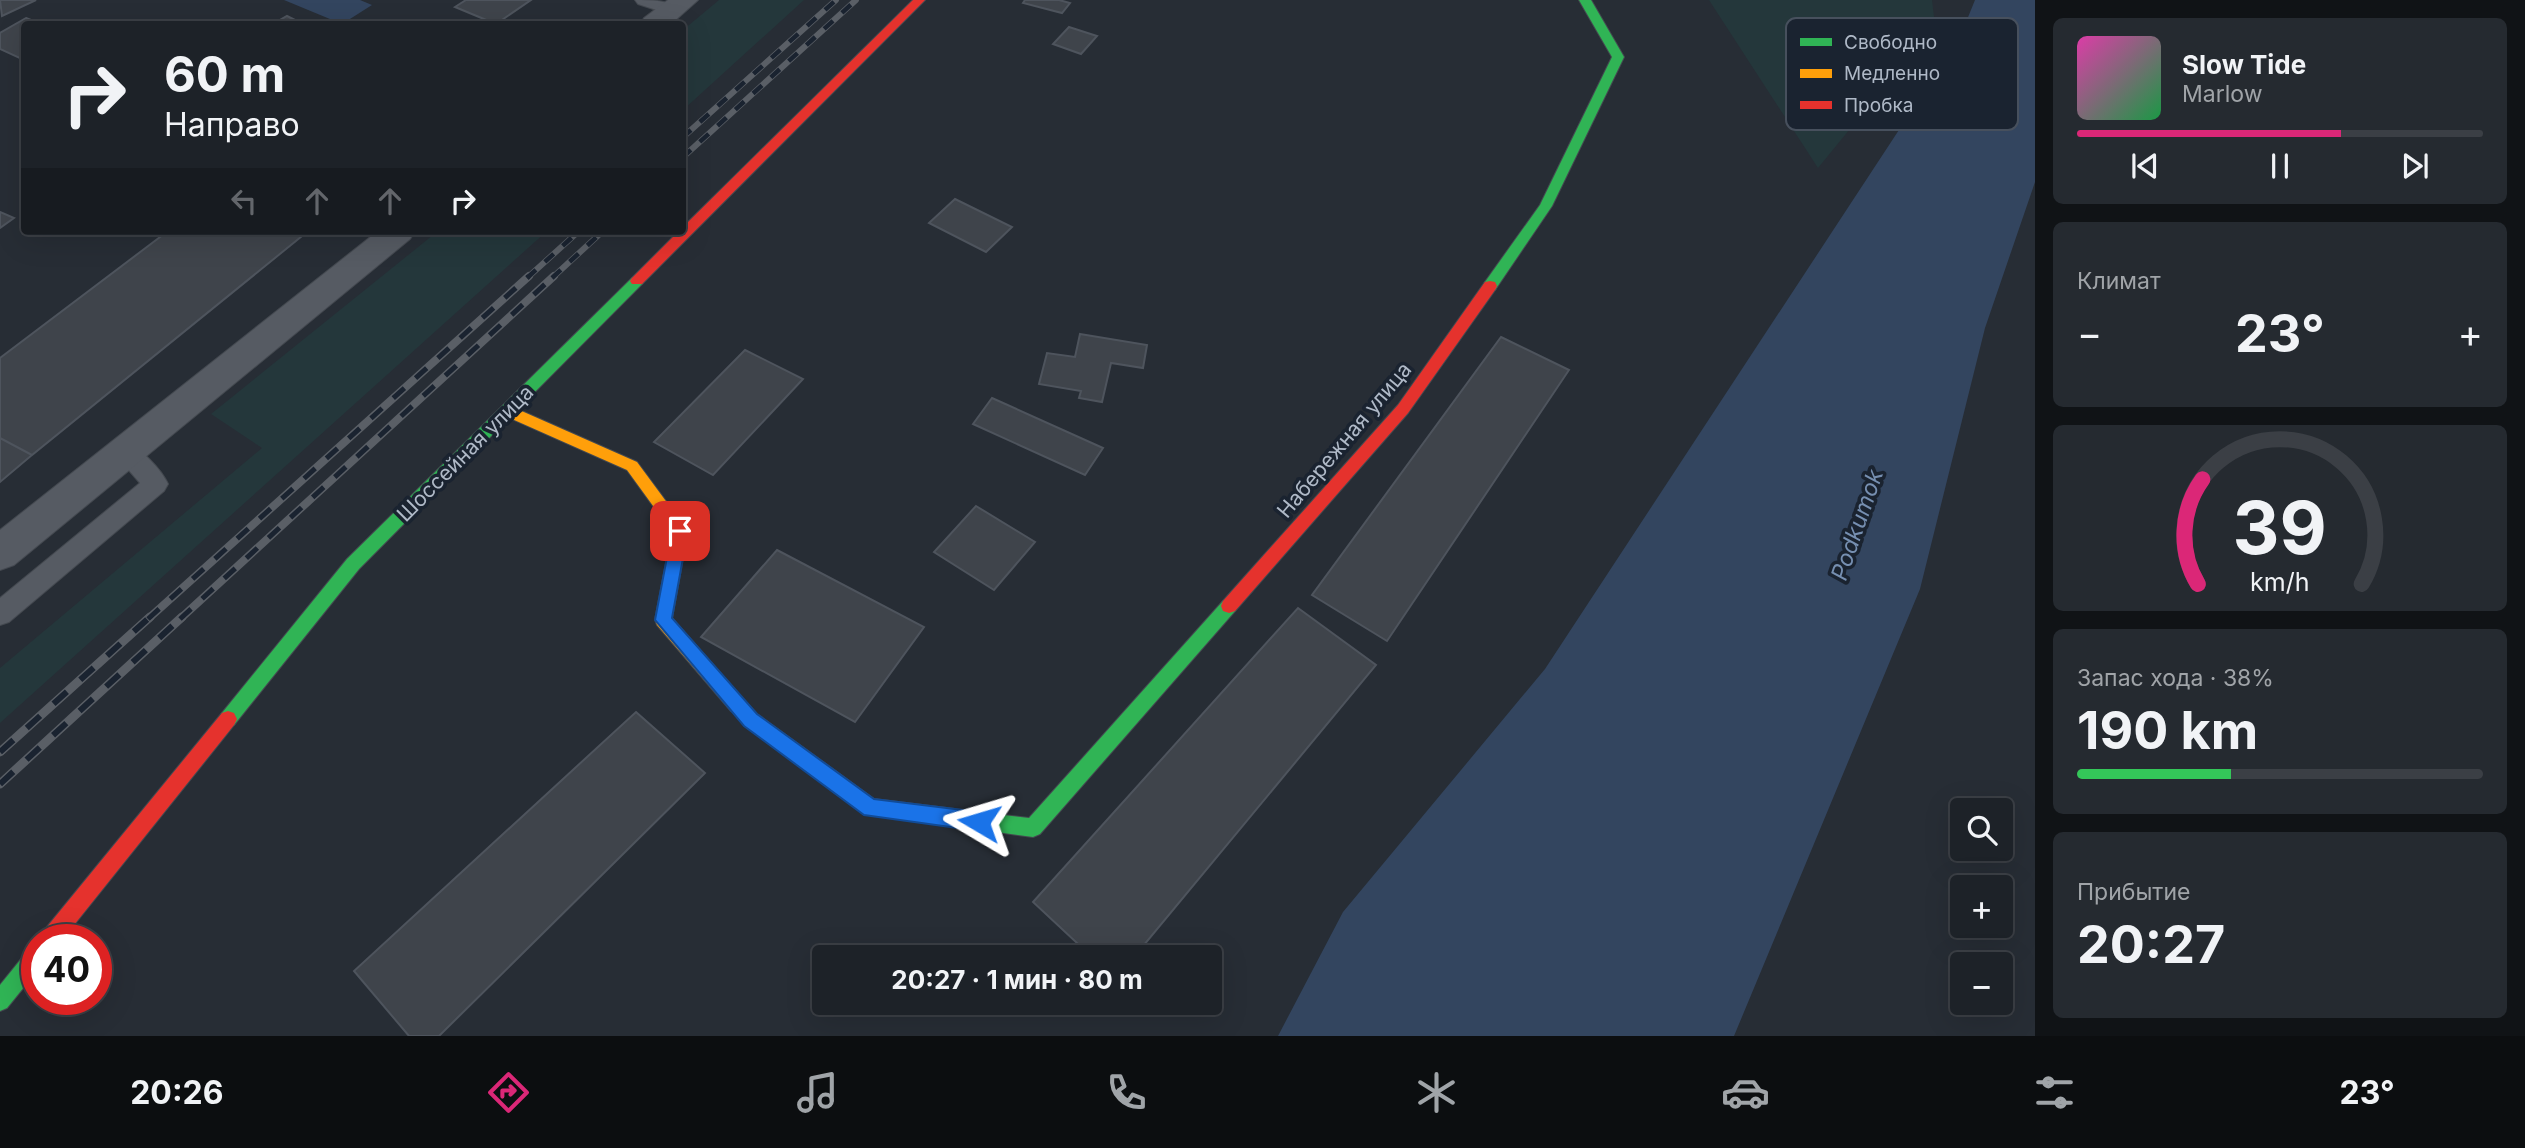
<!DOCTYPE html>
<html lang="ru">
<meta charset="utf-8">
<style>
:root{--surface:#1d2228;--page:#252a30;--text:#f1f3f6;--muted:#a0a4a8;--line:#3b3f45;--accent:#db2777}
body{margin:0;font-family:Inter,sans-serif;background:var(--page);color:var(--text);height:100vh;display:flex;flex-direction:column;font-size:26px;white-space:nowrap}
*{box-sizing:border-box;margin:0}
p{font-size:23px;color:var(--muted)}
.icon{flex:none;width:38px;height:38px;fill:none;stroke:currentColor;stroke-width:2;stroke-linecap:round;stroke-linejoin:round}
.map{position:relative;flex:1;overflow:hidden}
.panel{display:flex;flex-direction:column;gap:18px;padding:18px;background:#101316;width:490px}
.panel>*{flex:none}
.top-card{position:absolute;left:21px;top:21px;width:665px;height:214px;border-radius:7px;box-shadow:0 7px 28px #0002,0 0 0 2px var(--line);background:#1d2228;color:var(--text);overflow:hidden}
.controls{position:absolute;left:1950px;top:798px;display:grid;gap:14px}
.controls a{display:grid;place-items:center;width:63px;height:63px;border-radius:7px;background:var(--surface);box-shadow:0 7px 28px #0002,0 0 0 2px var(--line);font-size:35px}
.speed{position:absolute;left:21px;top:924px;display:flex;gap:14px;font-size:35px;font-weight:700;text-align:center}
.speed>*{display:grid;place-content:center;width:91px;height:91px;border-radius:50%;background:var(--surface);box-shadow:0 7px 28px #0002,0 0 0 2px var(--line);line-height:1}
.speed .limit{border:10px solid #d22;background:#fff;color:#111}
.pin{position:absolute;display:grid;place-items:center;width:60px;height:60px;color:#fff;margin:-30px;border-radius:14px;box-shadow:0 4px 10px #0006}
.me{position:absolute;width:77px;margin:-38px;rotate:277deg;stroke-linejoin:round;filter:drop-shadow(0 0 5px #0008)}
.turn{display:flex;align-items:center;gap:24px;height:147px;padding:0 28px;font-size:32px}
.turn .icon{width:91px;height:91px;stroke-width:2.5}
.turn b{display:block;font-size:49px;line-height:60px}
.lanes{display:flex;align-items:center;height:66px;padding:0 28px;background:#0003;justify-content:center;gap:35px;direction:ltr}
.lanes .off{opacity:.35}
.big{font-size:52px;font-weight:700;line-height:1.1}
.panel .card{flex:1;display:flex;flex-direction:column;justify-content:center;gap:10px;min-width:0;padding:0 24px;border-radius:10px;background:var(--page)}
.panel .dial{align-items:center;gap:0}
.dial svg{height:182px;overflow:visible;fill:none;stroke:var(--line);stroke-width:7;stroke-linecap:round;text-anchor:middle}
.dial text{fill:var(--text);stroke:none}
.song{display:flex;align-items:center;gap:21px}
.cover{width:84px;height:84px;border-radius:10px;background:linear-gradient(135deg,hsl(320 70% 55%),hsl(140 70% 35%))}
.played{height:7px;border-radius:4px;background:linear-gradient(90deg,var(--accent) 65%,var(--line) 65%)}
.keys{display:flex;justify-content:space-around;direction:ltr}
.heat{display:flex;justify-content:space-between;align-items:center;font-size:38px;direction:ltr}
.charge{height:10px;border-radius:5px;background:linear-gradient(90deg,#34c759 38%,var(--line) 0)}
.trip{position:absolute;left:812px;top:945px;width:410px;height:70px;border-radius:7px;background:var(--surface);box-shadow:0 7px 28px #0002,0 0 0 2px var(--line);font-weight:700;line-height:70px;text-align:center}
.tab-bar{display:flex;height:112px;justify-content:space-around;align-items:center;background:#0c0e10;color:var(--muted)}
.tab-bar .icon{width:49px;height:49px}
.tab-bar .on{color:var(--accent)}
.tab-bar b{font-size:32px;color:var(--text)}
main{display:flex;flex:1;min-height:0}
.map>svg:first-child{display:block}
.green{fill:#24373b}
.water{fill:#33455f}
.building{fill:#3f444b;stroke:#4e545d;stroke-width:2}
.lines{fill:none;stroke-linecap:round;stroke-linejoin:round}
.lane-casing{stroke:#444950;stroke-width:2}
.street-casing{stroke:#444950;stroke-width:2}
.fast-casing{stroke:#444950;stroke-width:2}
.slow-casing{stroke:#444950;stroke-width:2}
.jam-casing{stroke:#444950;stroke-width:2}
.lane{fill:#565b63;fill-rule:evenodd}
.street{fill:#565b63;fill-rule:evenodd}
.fast{fill:#30b455;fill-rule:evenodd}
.slow{fill:#ff9f0a;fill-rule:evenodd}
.jam{fill:#e5322d;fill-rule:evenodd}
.rail-far2-casing{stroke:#5a5f66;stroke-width:6}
.rail-far1-casing{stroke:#5a5f66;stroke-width:8}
.rail-casing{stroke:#5a5f66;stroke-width:9}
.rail-far2{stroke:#1a2330;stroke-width:4.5;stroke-dasharray:12;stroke-linecap:butt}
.rail-far1{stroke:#1a2330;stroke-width:5;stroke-dasharray:15;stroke-linecap:butt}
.rail{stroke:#1a2330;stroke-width:6;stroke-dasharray:18;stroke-linecap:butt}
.route{fill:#1a73e8;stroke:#114b97;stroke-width:2}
.labels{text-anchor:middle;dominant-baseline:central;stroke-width:7;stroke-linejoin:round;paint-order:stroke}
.street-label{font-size:21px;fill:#afb9c7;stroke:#1a2330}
.water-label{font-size:23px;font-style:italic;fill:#768fb1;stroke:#1a2330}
.key{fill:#1a2330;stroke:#47505d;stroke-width:2}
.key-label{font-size:19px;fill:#afb9c7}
</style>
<main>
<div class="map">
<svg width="2035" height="1036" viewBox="0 0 2035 1036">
<rect width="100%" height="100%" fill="#272d35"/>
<path class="green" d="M719,0H804L683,110V30Z
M1709,0H1932L1935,25L1818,168Z
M438,231H547L0,723V668L262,448L211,414Z"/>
<path class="water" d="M284,0H360L372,5L342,24Z
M1975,0H2035V182L1985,328L1920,589L1734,1036H1278L1343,912L1545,669L1960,37Z"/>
<path class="building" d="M0,0H36L2,16Z
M466,0H531L496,24L455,7Z
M1025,0H1059L1070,3L1062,13L1023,3Z
M287,16L303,24H273Z
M26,18L41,24H24V60L0,49V33Z
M1069,27L1097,36L1081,54L1053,44Z
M955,199L1012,227L986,252L929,223Z
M0,212L14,218L0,228Z
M168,231L307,232L32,455L0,438V358Z
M1080,334L1147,345L1143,368L1111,363L1102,402L1079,398L1081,391L1039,384L1047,353L1075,357Z
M1501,337L1569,370L1387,641L1312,595Z
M745,350L803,379L713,475L654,442Z
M992,398L1103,448L1085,475L973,424Z
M0,438L32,455L0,482Z
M976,506L1035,542L994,590L934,552Z
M777,550L924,627L855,722L701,637Z
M1298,608L1376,665L1134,957H1092L1033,902Z
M636,712L705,773L439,1036H409L354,971Z"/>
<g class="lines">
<g class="lane-casing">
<path id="lane" d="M635,0C651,0 669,0 681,10L672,15L638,4Z
M125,442C141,448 161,469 168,484L164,491L9,622L0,625V598L140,483L113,452L117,445Z"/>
</g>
<g class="street-casing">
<path id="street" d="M668,0H698L671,24H641L644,18Z
M378,231H415L410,239L14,565L0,570V530Z"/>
</g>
<g class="fast-casing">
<path id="fast" d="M1579,0H1591L1624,57L1552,206L1495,290H1485L1483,286L1485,282L1540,205L1612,57Z
M637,276L644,281L642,284L359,569L234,725L228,727L222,725L219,719L222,713L347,559L632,278Z
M1229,599L1235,601L1237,606L1235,611L1040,834L1033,837L864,814L745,726L728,705L731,699L737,697L743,699L757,714L874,799L1029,818L1223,601Z
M37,945V971L7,1008L0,1011V985L30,948Z"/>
</g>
<g class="slow-casing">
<path id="slow" d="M508,405L637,462L688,531L672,618L743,699L746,705L743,711L737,713L731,711L657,625L655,620L672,532L627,470L503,415L501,411Z"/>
</g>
<g class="jam-casing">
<path id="jam" d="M913,0H925L642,284H632L630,281L632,278L679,231H682V228Z
M1490,281L1495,282L1497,286L1495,290L1408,413L1235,611L1229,613L1223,611L1221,606L1223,601L1398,405L1485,282Z
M228,711L234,713L237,719L234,725L62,940H39L42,933L222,713Z"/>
</g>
<use href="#lane" class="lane"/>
<use href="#street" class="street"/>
<use href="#fast" class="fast"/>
<use href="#slow" class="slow"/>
<use href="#jam" class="jam"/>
<g class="rail-far2-casing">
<path id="rail-far2" d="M682,138L836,0
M682,158L856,0
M527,278L579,231
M552,278L603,231"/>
</g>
<g class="rail-far1-casing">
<path id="rail-far1" d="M148,619L529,276
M180,619L554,276"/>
</g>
<g class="rail-casing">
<path id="rail" d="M0,752L150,617
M0,784L182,617"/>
</g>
<use href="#rail-far2" class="rail-far2"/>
<use href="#rail-far1" class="rail-far1"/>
<use href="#rail" class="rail"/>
</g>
<path class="route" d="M680,525L685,527L688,531L672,618L757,714L874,799L979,812L986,815L988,822L986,828L979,831L864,815L744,726L655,620L672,531L674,527Z"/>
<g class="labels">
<g class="street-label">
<text transform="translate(1344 440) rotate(-50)">Набережная улица</text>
<text transform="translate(465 453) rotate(-45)">Шоссейная улица</text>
</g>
<g class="water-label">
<text transform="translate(1857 525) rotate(-71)">Podkumok</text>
</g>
</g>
<rect x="1786" y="18" width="232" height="112" rx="10" class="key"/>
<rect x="1800" y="38" width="32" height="8" fill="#30b455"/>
<rect x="1800" y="69" width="32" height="9" fill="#ff9f0a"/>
<rect x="1800" y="101" width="32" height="8" fill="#e5322d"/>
<g class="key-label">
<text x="1844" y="49">Свободно</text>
<text x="1844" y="80">Медленно</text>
<text x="1844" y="112">Пробка</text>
</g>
</svg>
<div class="controls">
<a><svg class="icon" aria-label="search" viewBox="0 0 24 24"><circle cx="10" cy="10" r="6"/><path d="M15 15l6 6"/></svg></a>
<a>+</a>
<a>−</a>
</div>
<div class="speed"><div class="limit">40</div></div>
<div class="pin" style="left:680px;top:531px;background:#d93025"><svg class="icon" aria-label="arrive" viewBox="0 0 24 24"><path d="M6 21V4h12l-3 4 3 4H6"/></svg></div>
<svg class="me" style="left:979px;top:822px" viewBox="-20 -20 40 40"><path d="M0-17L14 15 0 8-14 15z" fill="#1a73e8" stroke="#fff" stroke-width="4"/></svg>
<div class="trip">20:27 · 1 мин · 80 m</div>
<div class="top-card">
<div class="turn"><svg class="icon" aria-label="right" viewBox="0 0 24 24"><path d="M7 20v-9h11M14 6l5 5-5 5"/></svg><div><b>60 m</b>Направо</div></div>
<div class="lanes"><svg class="icon off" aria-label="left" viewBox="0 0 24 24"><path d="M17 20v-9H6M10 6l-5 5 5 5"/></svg><svg class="icon off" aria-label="ahead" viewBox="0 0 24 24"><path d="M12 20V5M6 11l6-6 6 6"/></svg><svg class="icon off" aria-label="ahead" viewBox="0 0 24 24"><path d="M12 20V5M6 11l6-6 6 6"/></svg><svg class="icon" aria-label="right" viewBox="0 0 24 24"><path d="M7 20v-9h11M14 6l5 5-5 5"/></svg></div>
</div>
</div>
<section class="panel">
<div class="card">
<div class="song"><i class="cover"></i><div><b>Slow Tide</b><p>Marlow</p></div></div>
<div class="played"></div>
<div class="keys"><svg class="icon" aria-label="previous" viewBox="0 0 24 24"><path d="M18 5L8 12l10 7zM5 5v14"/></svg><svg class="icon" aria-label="pause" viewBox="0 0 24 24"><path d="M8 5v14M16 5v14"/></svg><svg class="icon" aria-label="next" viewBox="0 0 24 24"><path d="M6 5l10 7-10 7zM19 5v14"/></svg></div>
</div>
<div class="card"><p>Климат</p>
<div class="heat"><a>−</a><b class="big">23°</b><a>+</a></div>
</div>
<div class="card dial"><svg viewBox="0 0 100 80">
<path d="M14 69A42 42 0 1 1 86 69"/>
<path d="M14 69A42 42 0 0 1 16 23" stroke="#db2777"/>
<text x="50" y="56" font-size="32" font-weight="700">39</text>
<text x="50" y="72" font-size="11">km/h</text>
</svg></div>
<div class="card"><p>Запас хода · 38%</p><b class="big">190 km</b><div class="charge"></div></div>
<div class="card"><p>Прибытие</p><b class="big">20:27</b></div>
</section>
</main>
<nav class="tab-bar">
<b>20:26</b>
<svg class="icon on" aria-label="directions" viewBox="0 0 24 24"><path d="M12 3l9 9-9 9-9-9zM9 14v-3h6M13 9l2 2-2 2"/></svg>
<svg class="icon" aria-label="music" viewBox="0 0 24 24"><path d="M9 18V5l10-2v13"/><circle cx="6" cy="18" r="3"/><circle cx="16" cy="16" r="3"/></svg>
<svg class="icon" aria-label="phone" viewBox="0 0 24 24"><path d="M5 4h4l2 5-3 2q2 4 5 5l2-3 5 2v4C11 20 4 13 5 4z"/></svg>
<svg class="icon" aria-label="climate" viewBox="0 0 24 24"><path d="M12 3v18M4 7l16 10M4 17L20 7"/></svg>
<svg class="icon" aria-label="car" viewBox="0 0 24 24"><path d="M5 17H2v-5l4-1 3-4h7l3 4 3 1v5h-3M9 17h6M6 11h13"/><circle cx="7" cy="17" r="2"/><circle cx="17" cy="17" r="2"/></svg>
<svg class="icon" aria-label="filters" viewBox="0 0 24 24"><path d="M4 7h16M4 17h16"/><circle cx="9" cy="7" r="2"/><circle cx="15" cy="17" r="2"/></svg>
<b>23°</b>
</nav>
